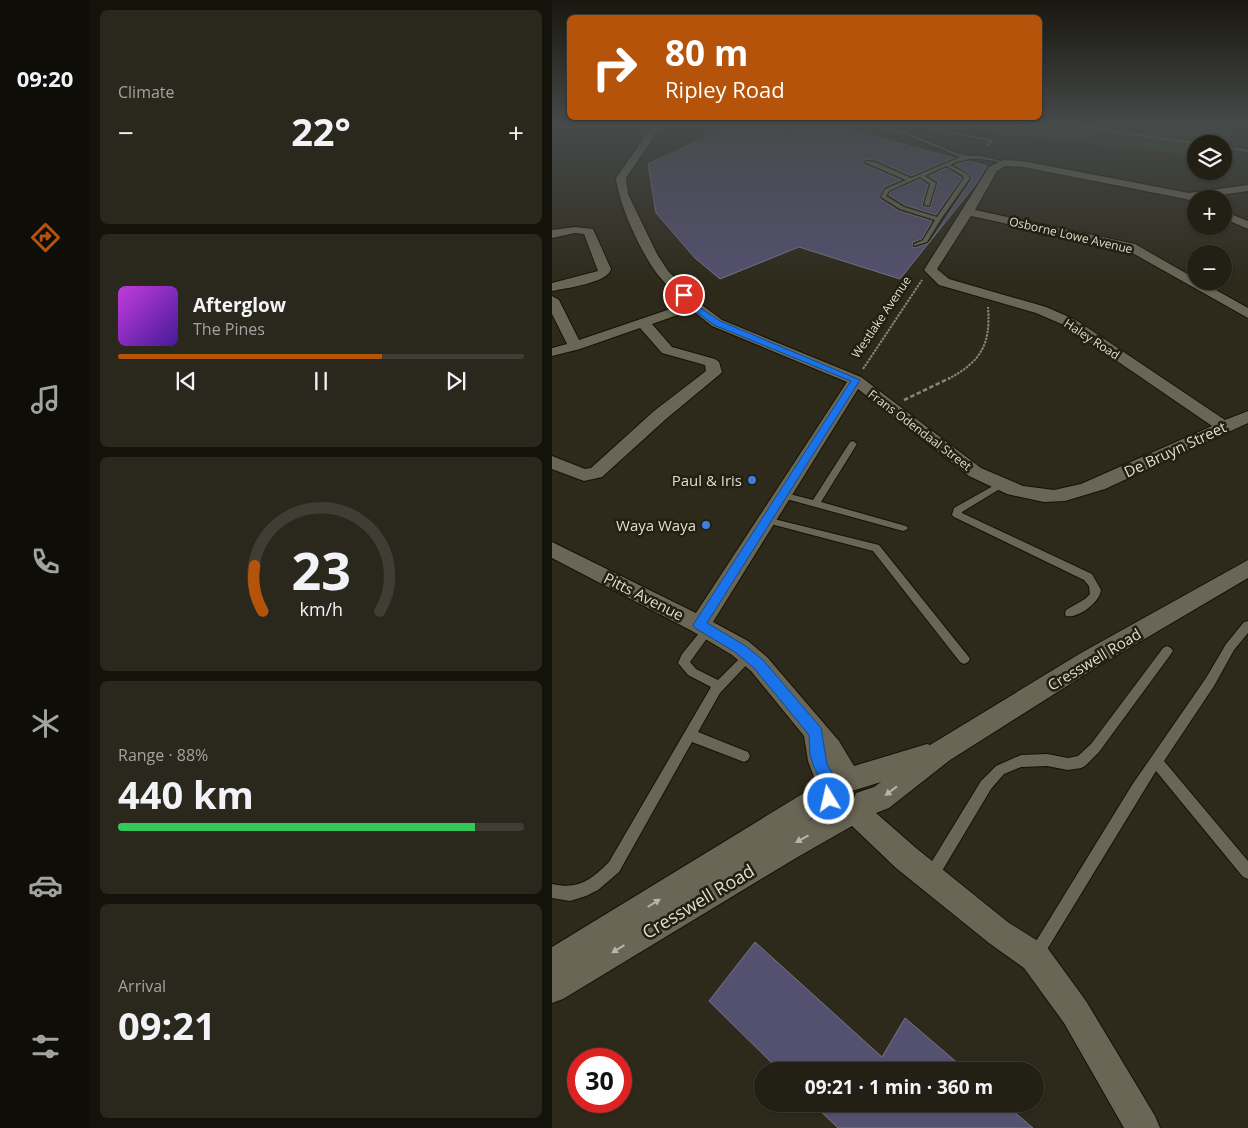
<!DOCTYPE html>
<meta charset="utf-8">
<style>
:root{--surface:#222014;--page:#2a281d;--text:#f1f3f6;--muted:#a2a3a0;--line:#3f3e34;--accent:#b45309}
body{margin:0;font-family:"Open Sans",sans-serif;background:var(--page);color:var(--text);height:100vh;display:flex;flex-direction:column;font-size:19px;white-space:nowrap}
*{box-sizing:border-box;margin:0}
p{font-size:16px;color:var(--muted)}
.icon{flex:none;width:28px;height:28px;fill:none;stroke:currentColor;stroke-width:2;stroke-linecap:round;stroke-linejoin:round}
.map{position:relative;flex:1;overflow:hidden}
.side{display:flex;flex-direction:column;gap:10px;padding:10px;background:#13120b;width:462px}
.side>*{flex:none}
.top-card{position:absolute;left:15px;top:15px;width:475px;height:105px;border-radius:8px;box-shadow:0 1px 4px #0004,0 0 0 1px var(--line);background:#b45309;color:#fff;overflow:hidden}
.fabs{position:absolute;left:635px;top:135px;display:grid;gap:10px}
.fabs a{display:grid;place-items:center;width:45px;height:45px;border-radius:50%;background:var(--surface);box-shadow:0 1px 4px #0004,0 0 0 1px var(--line);font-size:25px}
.speed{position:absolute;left:15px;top:1048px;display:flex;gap:10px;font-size:25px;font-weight:700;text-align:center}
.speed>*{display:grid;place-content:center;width:65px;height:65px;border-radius:50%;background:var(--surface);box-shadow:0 1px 4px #0004,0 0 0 1px var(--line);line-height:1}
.speed .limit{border:8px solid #d22;background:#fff;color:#111}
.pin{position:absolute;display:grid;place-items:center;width:42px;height:42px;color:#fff;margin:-21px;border:2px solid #fff;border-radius:50%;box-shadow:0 1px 5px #0007}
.me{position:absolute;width:55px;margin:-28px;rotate:351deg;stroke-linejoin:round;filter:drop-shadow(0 0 4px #0008)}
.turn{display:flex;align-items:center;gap:18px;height:105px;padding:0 15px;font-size:22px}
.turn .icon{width:65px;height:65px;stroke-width:2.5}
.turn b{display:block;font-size:35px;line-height:42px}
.big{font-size:38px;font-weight:700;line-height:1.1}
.side .widget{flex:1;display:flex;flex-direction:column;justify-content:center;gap:8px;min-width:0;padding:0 18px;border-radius:8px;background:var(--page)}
.side .dial{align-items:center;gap:0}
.dial svg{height:130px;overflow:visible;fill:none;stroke:var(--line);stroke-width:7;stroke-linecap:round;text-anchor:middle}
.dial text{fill:var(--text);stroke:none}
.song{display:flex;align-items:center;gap:15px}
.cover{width:60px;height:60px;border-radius:8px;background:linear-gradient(135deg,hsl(290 70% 55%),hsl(260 70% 35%))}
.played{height:5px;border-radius:2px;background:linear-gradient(90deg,var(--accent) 65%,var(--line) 65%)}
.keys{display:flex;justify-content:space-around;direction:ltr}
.heat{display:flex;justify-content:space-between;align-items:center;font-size:28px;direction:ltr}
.charge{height:8px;border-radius:4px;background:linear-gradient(90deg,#34c759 88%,var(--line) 0)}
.trip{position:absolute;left:202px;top:1062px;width:290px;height:50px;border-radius:25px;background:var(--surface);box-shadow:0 1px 4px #0004,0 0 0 1px var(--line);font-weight:700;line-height:50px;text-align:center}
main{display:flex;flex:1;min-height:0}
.menu{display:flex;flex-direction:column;width:90px;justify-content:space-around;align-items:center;background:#0e0d08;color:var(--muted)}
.menu .icon{width:35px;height:35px}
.menu .current{color:var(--accent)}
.menu b{font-size:22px;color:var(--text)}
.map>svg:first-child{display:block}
.green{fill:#324327}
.building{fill:#545070;stroke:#777587}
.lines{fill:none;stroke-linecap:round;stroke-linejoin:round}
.service-casing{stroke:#151205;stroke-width:2}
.minor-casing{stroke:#151205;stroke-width:2}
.path-far1{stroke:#888679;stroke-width:2;stroke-dasharray:2.5 1;stroke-linecap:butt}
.path{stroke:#888679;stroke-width:2.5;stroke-dasharray:4.5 2.5;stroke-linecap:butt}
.service{fill:#696655;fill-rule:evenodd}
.minor{fill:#696655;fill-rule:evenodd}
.oneway{fill:#b6b4a8}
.route{fill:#1a73e8;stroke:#114b97}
.shop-dot{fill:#3f7fe0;stroke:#232011;stroke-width:2}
.labels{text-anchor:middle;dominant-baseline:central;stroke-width:5;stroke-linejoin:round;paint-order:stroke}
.far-street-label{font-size:12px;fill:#dfded4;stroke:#232011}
.street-label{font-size:15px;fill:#dfded4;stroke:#232011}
.poi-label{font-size:15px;fill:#dfded4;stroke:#232011;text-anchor:end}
.near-street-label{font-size:18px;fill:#dfded4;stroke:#232011}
</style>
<main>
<nav class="menu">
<b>09:20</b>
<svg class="icon current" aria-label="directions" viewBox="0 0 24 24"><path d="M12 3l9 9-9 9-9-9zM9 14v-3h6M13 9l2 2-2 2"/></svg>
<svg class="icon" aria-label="music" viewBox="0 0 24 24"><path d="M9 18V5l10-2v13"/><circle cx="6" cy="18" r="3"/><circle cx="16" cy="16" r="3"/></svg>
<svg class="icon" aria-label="phone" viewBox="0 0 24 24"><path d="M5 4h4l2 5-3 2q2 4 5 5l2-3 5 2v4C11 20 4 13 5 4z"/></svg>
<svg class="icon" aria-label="climate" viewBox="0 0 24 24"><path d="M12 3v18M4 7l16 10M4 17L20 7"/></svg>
<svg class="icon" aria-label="car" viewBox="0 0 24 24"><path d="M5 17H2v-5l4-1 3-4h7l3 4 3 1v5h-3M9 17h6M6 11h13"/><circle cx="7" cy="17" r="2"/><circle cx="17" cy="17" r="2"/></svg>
<svg class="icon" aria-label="filters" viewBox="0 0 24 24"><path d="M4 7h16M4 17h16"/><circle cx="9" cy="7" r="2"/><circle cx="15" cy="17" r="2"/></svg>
</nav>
<section class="side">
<div class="widget"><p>Climate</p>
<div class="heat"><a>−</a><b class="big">22°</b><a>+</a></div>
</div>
<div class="widget">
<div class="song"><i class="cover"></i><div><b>Afterglow</b><p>The Pines</p></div></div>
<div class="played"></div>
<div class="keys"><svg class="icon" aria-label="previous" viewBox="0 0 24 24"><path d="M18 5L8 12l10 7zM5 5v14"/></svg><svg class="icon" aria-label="pause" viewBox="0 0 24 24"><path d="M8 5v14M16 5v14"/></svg><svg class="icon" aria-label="next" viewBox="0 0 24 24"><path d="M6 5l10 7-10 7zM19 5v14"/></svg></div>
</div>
<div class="widget dial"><svg viewBox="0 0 100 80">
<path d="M14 69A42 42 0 1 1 86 69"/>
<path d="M14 69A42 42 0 0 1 9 41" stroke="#b45309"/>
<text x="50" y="56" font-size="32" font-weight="700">23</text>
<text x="50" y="72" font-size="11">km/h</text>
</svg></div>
<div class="widget"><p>Range · 88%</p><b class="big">440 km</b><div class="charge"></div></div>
<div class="widget"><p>Arrival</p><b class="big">09:21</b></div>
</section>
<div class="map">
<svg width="696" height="1128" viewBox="0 0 696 1128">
<rect width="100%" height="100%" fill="#2d2a1b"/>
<path class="green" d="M412,126H647L680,133L671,148V144H644V156L451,133Z"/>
<path class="building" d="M178,126H216L236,132L244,126H284L402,158L359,176L324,160L314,159L310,161L311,164L349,180L332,187L328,199L347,211L380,221L370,239L361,242L360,246L363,248L377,243L420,179L415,172L403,165L416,161L435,166L423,185L348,279L247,247L168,279L143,258L104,213L96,164Z
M394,168L410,178L384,215L353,205L337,195L338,192L368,179L376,185L370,206L378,208L386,182L377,176Z
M203,942L330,1057L353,1018L415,1071H228L157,1001Z
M261,1104H453L481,1128H286Z"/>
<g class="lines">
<g class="service-casing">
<path id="service" d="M312,126H323L355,132L404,153L416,156H429L457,163L455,164C433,159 419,155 398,165L414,173L418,178L389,219L375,242L362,246V244L371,240L383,220L348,209L329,197L333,189L354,180L312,162L314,161L323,162L359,178L408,157L352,134ZM394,166L410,175L412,178L385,217L352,207L334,196L337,191L368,177L378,184L372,205L377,206L384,183L373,176Z
M359,126H370L439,139L442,142L435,147L433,146L437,141Z
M301,441L305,444L269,502L354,526L356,528L354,530L351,531L227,497L225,495L227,493L230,492L261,500L298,442Z
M448,482L451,483L453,485L451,487L410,512V513L540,574L549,590C548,602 526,619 514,616L513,613L514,610L533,599L538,594L537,586L532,580L402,517L400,515L402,508Z
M214,517L327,545L416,656L418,659L416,662L412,664L408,662L321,551L211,522L209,520Z
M696,621V633L682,650L662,686L612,761L696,861V879L691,877L604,771L488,961L483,963L478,961L476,956L478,951L580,785L654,678L674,644L692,622Z
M156,626L160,627L161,630L138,662L144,669L166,680L193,653L197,651L201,653L203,656L168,693L146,732L196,752L198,756L196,760L192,762L140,742L67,872L46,890L34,896L18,901L0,898V884C27,890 39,880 57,862L159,687L136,675L126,663L130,654L152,627Z
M615,646L619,648L621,651L619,654L547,752L533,766L529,768L516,770L495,766L469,767L452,774L439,789L384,881L379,883L374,881L372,876L374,871L429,781L444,766L469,755L495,754L516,758L526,756L539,744L611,648Z"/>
</g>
<g class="minor-casing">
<path id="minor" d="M100,126H109L74,178L76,194L105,254L116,271L150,305L170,320L309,377L429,468L471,486L502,490L529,484L660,426L514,326L484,313L387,285L372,270L437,167L451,160L471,161L637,193L696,185V191L648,198L644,199V203L634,199L471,167L453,166L445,171L423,210L583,244L644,279V281H648L696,308V318L575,250L419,216L385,269L397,279L494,307L524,320L673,420L696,411V423L553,489L513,501L492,502L455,494L417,476L306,389L161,622L196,641L215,657L287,741L302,766L375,744L378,745L529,653L696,560V578L545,667L398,760L337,808L324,813L364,848L457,923L494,946L534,1001L603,1116L608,1128H572L512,1023L472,968L437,943L344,868L300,826L244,858L11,999L0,1003V947L265,785L256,761L252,736L199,671L180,655L140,631L0,558V542L144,613L295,382L160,326L140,310L100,324L120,347L163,359L167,362L170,372L167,375L114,419L50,477L32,481L0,469V456L33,469L39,468L102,411L154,371L153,365L110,353L88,328L28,349L0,356V348L15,344L0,314V296L7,300L27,340L133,304C124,294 114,285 106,275C89,253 67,205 64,178ZM329,782L322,787L304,793L301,800L284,806L254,822L287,801L292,790L300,791Z
M671,211L696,221V229L671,218Z
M23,227L41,229L59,269C56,283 14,288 0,291V283L46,271L32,234L23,233L0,238V230Z"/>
</g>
<path class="path-far1" d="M527,126L646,144
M671,147L696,151
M311,369L370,280
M396,379C429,362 439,344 436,307"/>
<path class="path" d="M352,400L398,378"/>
<use href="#service" class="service"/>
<use href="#minor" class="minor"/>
</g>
<defs><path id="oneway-solid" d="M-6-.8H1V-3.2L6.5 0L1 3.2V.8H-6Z" transform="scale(1.25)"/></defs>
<g class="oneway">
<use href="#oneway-solid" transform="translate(339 791) rotate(142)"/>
<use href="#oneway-solid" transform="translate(250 839) rotate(151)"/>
<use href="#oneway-solid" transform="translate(102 903) rotate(-32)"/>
<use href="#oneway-solid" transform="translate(66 949) rotate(149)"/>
</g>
<linearGradient id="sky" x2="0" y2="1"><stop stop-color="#19170f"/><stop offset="0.44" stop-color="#464a4a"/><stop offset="1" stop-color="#464a4a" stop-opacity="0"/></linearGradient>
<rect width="696" height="284" fill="url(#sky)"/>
<path class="route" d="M129,294H135L147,307L168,321L308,380L155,623L192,645L211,660L269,728L275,764L288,788L282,804L277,806L272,804L270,799L273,789L262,767L258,755L257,735L202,668L183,652L143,628L141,625L299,381L162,325L142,310L129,297Z"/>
<g class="shop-dot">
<circle cx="200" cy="480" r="5"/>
<circle cx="154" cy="525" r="5"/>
</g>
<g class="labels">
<g class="far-street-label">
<text transform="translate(519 235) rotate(13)">Osborne Lowe Avenue</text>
<text transform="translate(329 317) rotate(-56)">Westlake Avenue</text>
<text transform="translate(540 339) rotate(33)">Haley Road</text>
<text transform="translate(368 430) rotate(37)">Frans Odendaal Street</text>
</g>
<g class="street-label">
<text transform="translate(623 449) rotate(-25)">De Bruyn Street</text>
<text transform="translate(92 596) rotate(27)">Pitts Avenue</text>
<text transform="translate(542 659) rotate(-31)">Cresswell Road</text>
</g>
<g class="poi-label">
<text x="190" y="480">Paul &amp; Iris</text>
<text x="144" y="525">Waya Waya</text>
</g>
<g class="near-street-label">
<text transform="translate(146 901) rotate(-31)">Cresswell Road</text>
</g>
</g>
</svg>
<div class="fabs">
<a><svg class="icon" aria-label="layers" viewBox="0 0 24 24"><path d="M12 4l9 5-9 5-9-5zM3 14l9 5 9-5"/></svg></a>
<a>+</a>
<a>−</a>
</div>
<div class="speed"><div class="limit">30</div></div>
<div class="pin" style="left:132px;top:295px;background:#d93025"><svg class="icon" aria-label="arrive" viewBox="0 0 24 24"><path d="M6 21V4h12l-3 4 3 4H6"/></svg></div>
<svg class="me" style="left:277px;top:799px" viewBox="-20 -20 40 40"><circle r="17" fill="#1a73e8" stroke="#fff" stroke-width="3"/><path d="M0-11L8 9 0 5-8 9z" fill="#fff"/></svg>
<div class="trip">09:21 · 1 min · 360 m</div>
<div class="top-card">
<div class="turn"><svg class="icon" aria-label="right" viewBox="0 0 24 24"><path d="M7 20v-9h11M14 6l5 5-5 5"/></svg><div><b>80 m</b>Ripley Road</div></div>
</div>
</div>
</main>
